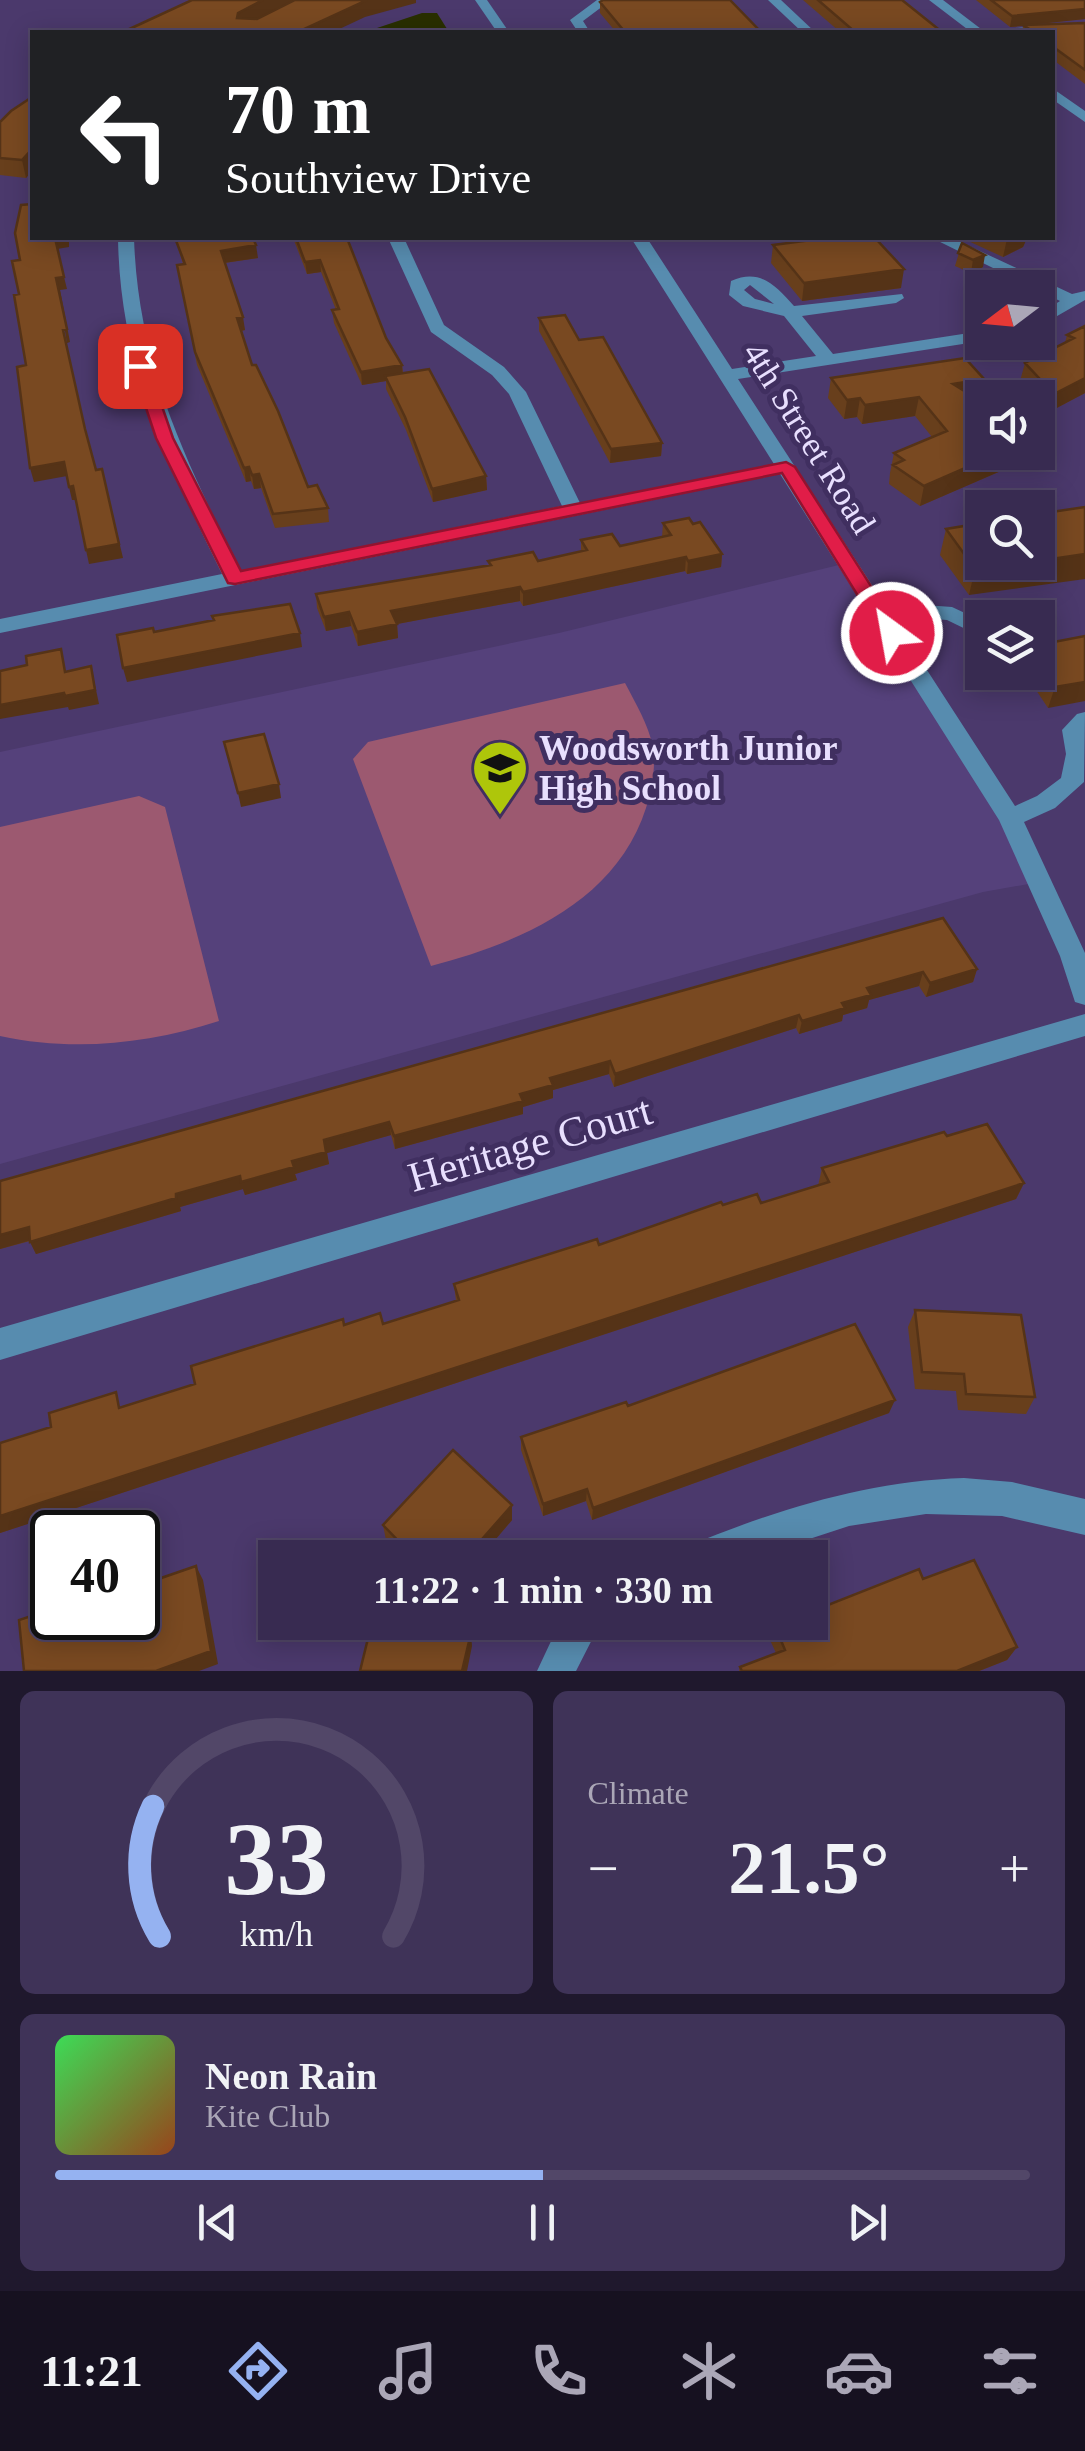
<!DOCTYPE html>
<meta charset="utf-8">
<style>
:root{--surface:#382b51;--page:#3f3358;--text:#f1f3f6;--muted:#aba7b7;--line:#524768;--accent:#95b2f1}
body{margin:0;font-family:"Times New Roman",serif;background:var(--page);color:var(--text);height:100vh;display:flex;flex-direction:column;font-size:38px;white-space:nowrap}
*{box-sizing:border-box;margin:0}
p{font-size:32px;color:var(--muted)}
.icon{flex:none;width:55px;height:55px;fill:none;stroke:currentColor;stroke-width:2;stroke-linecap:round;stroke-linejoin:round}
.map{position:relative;height:1671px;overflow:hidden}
.side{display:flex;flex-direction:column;gap:20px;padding:20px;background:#1f182d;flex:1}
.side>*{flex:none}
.top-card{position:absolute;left:30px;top:30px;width:1025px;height:210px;border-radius:0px;box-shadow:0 5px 25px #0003,0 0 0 2px var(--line);background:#202124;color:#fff;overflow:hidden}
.needle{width:65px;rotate:254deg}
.controls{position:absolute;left:965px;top:270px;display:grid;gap:20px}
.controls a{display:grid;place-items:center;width:90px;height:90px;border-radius:0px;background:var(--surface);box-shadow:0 5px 25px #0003,0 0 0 2px var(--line);font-size:50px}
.speed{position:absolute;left:30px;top:1510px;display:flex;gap:20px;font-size:50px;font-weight:700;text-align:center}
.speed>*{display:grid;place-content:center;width:130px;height:130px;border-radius:50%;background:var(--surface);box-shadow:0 5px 25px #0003,0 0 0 2px var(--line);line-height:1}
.speed .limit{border:5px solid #111;border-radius:15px;background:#fff;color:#111}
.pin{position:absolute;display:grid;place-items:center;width:85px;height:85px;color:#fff;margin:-42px;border-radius:20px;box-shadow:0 5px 15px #0006}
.me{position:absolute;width:110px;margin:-55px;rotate:328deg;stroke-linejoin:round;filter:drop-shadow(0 0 8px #0008)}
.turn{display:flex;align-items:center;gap:35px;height:210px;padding:0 30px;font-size:45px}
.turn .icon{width:130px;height:130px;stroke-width:2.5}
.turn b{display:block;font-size:70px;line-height:85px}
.big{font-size:75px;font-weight:700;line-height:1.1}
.side .widget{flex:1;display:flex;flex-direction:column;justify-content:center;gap:15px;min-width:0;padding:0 35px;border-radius:15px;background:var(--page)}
.side .dial{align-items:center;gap:0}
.dial svg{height:260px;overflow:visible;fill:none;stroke:var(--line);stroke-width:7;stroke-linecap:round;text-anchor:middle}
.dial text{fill:var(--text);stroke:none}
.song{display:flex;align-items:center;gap:30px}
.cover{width:120px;height:120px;border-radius:15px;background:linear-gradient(135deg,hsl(130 70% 55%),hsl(20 70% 35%))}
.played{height:10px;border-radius:5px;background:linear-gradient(90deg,var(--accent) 50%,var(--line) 50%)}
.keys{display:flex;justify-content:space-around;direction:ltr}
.heat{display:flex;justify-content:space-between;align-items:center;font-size:55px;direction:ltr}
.side .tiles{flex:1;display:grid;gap:20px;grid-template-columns:1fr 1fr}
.widget:last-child{grid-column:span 2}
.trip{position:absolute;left:258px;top:1540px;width:570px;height:100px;border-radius:0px;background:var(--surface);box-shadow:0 5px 25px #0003,0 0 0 2px var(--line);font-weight:700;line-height:100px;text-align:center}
.tabs{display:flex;height:160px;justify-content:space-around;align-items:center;background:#161120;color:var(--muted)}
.tabs .icon{width:70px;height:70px}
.tabs .on{color:var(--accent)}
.tabs b{font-size:45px;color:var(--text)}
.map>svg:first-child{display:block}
.built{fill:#55417b}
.green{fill:#9c5970}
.water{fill:#292f00}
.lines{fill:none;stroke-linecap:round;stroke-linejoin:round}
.minor{fill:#578caf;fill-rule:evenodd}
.wall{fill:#683f1c}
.shaded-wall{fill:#553317}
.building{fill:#794921;stroke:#553317;stroke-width:2.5}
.route{fill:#e11d48;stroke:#92132f;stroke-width:2.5}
.labels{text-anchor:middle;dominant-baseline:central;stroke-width:10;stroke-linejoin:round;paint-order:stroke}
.street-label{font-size:35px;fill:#e8dffe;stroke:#402f60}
.poi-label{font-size:35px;font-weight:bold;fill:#e8dffe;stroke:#402f60;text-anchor:start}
.near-street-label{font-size:42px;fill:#e8dffe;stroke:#402f60}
</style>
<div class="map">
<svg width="1085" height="1671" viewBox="0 0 1085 1671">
<rect width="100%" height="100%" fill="#4b396c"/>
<path class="built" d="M847,563L1040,882L983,892L0,1164V752L559,633Z"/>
<path class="green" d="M625,683C636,704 648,724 653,747C656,766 652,790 646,808C616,902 519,943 431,966L353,759L368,742Z
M139,796L165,807L219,1021C147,1044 74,1052 0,1036V827Z"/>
<path class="water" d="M422,13H437L449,32H365Z"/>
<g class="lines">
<path class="minor" d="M475,0H487L509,32H497Z
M597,0H611L583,21L590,32H578L570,20Z
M768,0H781L815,32H802Z
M929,0H943L985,32H971Z
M1085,22V30L1009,32L1015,28Z
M1052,88L1085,111V122L1052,99Z
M118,238H134C138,364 185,460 241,571L562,506L509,394L492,375L431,332L388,238H404L444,325L504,367L526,392L580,503L774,464L631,238H647L732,369L816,356L784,316L743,306L729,295L731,281C760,268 775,285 794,306L902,294L904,298L896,303L802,316L833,354L982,331V341L738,379L883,602L952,607L982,621V637L947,620L892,616L1015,806L1037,796L1061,778L1066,754L1062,730L1077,714L1085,712L1084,782L1055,808L1024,822L1085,953V1005L1075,1002L1060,956L999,820L780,474L0,633V619L222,574C167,462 120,366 118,238ZM750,285L774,304L755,299L744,290Z
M932,238H952L1072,294L1085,291V300L1038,327V315L1060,301Z
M1085,1014V1036L0,1360V1328Z
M964,1478L1012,1482L1085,1499V1535L1002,1516L926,1514L849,1526L751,1558H685L690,1545C779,1509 868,1481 964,1478Z
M560,1622H601L576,1671H537Z"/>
</g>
<path class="wall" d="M803,0H902L942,32H840Z
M976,0H1085V19L1037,24L1085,23V84L1052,59V32H1022L1023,26L1010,27Z
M600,2L761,32H616L600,13Z
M32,97V171L26,178L0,175V122Z
M175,238L258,258L225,263L245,330L241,331L252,365L308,487L328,508L329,522L275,528L261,488L254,489L251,481L246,482L197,365L177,265L183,264Z
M293,238H347L386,338L402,365L403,373L486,476L487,490L433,502L406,430L386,389V381L362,385L334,323L332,310H336L321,272L307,274Z
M967,238H1027L1023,247L1003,257L966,240Z
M962,243L983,267L971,273L955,266Z
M773,245L901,288L802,301L771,263Z
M539,318L579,340L662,443L661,456L610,463L539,331Z
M1085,326V393L1049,412L1038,398L1020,381L1025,363L1065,343L1067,335Z
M831,378L984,379L979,399H977L982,452H1034L1033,457L920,506L889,484L890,473L894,453L932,437L915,416L862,424L857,417L844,419L828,398Z
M1085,507L969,595L940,555L946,529Z
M663,523L722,554L721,567L687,574L685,571L523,606L520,601L397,624L398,638L358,646L351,626L326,631L317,608L316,594L489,566L488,561H538L581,552V540L620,546L662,537Z
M1085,636L1048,708L1024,672H1038V645Z
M943,918L977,969L973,982L926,997L919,986L869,1000L867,1008L843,1015L842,1021L799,1034L796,1028L614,1087L609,1074L553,1090V1098L523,1107V1114L395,1149L391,1135L327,1153L329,1164L295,1174L297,1180L245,1195L243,1189L180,1207L181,1211L36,1254L30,1241L0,1249V1181Z
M947,1136L1024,1183L1016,1199L0,1533V1443L195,1384L344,1325L383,1324L456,1301L454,1284L599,1245L723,1205L761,1203L818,1186L822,1168Z
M915,1310L1035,1397L1026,1414L958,1410L956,1391L915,1389L908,1327Z
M628,1406L889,1413L592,1520L586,1501L543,1516L521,1450V1437Z
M512,1520L483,1554V1558H404L386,1540L383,1525Z
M923,1579L1017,1647L1007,1660L979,1671H739L740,1667L776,1653L770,1640L775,1626Z"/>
<path class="shaded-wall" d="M263,0H296L240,29L237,18L238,13Z
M367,0H416V3L365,17L333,32H298Z
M1085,9V19L1010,27L1012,16Z
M32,149V171L26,178L22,160Z
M55,238H69V247L57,249Z
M1010,238H1027L1023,247L1003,257L1007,239Z
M256,245L258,258L223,263L221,251Z
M985,255L983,267L971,273L973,260Z
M320,260L321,272L307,274L305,262Z
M904,269L901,288L802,301L804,283Z
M64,277L67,289L60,290L70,342L67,343L56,278Z
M243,317L245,330L239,331L237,318Z
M402,365L403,378L385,376L386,381L362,385L361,372Z
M1085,378V393L1049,412L1054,394Z
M984,379L979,399L949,403L953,384Z
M919,397L915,416L862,424L865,405Z
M860,398L857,417L844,419L847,400Z
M662,443L661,456L610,463L611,449Z
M1002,452H1034L1033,457L920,506L924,486Z
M64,462L67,476L34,482L30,468Z
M249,467L251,481L246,482L244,468Z
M259,474L261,488L254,489L252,475Z
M486,476L487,490L433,502L432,489Z
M105,482L123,558L89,564L86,550Z
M73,486L76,500H72L69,487Z
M722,554L721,567L687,574L688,561Z
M1085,554V579L969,595L975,569L1024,562H1038V561Z
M686,557L685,571L523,606V592Z
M520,587V601L397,624L398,638L358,646L357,632L391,611Z
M349,612L351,626L326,631L324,617Z
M300,633L302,647L127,682L123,668Z
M91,666L99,704L69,710L68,707L0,719V705Z
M1085,682V701L1048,708L1055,687Z
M279,784L281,798L241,807L238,793Z
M977,969L973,982L926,997L930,983Z
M923,972L919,986L869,1000L867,1008L843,1015L842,1021L799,1034L802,1021L842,1003L867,988Z
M799,1015L796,1028L614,1087L615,1074Z
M610,1061L609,1074L553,1090V1098L523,1107V1114L395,1149L394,1136L520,1094L550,1078Z
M389,1122L391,1135L327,1153L329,1164L295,1174L297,1180L245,1195L243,1189L180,1207L181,1211L36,1254L30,1242L176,1194L292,1161L324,1140Z
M1024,1183L1016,1199L0,1533V1516Z
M29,1227L35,1239L0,1249V1235Z
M895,1400L889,1413L592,1520L593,1508Z
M587,1489L586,1501L543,1516V1504Z
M512,1505V1520L483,1554V1558H477L476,1546Z
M196,1566L203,1580L218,1664L199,1671H156Z
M471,1633L472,1646L467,1671H462Z
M1017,1647L1007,1660L979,1671H957Z"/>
<path class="building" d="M192,0H263L238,13L237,18L257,19L295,0H367L298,32H123Z
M603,0H730L761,32H625L600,2Z
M818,0H902L942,32H855Z
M991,0H1085V9L1012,16Z
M1085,23V70L1052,46V32H1034L1023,25Z
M32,97V149L22,160L0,158V122L11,111Z
M32,204V238H55L64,277L56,278L67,329L63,330L85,429L96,470L102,469L119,544L86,550L73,486L69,487L64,462L30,468L17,367L26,365L14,295L19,294L12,261L20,260L15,233L21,205Z
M175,238H253L256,245L221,251L243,317L237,318L252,365H256L278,411L308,487L317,485L328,508L273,514L259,474L252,475L249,467L244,468L195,352L177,265L185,264Z
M296,238H347L386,338L402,365L361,372L332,310L339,309L320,260L305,262Z
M827,238H875L904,269L804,283L773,245Z
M962,243L985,255L973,260L958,253Z
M565,315L579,340L603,337L662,443L611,449L539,318Z
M1085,326V378L1054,394L1025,363L1074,338L1067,335Z
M965,358L984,379L953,384L982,402V452H1002L924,486L893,465L904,460L894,453L947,431L919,397L865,405L860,398L847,400L831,378Z
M429,369L486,476L432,489L405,417L385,376Z
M1085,507V554L1038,561V514Z
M689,518L693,524L700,522L722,554L688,561L686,557L523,592L520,587L391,611L397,624L357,632L349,612L324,617L316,594L491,565L488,561L533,552L538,561L587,550L581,540L612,534L620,546L671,535L663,523Z
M982,523V562H1024L975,569L946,529Z
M290,604L300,633L123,668L117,635L153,628L154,632L214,620L212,616Z
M1085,636V682L1055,687L1038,663V645Z
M61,649L65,672L91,666L95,690L65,696L64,693L0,705V671L27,665L26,656Z
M264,734L279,784L238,793L224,742Z
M943,918L977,969L930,983L923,972L867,988L871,995L842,1003L845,1008L802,1021L799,1015L615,1074L610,1061L550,1078L553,1085L520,1094L523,1101L394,1136L389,1122L324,1140L326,1152L292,1161L294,1167L241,1182L240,1176L176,1194V1198L30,1242L29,1227L0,1235V1181Z
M987,1124L1024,1183L0,1516V1443L51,1427L49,1413L116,1392L119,1408L195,1384L191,1366L343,1319L344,1325L380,1313L383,1324L459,1300L454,1284L597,1239L599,1245L721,1202L723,1205L757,1194L761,1203L829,1182L822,1168L944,1132L947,1136Z
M915,1310L1021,1315L1035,1397L966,1394L964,1374L922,1372Z
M855,1324L895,1400L593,1508L587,1489L543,1504L521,1437L626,1402L628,1406Z
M453,1450L512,1505L476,1546L483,1553L478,1558H415L383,1525Z
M974,1560L1017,1647L957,1671H742L740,1667L785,1650L775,1626L784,1622H810V1612L919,1569L923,1579Z
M196,1566L211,1651L156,1671H24L19,1620L52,1609V1618H138V1586Z
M372,1622H425L471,1633L462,1671H360Z"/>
<path class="route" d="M140,361L148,366L173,438L241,571L786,462L795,467L901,633L892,640L884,638L782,473L235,584L228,583L156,438L132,366Z"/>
<defs>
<g id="school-pin" transform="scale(2.875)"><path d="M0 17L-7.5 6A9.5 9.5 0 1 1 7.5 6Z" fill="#aec60a" stroke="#402f60"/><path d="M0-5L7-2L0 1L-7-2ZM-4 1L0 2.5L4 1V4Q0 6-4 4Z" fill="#111"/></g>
</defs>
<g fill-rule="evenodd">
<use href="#school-pin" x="500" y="768"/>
</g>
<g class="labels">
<g class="street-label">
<text transform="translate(809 438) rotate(58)">4th Street Road</text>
</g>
<g class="poi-label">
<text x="539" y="748">Woodsworth Junior<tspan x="539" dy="40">High School</tspan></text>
</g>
<g class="near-street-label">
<text transform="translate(530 1144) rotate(-16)">Heritage Court</text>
</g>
</g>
</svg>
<div class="controls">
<a><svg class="needle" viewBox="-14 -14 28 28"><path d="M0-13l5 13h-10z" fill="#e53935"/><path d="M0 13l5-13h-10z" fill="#aba7b7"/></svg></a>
<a><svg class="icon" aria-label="sound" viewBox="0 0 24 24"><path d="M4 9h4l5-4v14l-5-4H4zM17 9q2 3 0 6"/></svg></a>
<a><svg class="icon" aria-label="search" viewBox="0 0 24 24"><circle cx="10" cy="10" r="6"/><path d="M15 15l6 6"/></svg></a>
<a><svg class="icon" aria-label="layers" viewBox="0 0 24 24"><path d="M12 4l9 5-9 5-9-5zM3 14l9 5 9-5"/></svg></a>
</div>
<div class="speed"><div class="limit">40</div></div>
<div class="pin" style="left:140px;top:366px;background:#d93025"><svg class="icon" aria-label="arrive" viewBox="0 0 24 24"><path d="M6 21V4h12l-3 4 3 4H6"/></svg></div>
<svg class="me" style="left:892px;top:633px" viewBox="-20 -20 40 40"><circle r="17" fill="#e11d48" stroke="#fff" stroke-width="3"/><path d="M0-11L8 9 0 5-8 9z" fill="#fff"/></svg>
<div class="trip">11:22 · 1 min · 330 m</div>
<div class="top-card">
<div class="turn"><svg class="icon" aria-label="left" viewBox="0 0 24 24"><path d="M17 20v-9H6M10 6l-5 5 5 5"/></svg><div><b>70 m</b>Southview Drive</div></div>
</div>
</div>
<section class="side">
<div class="tiles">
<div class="widget dial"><svg viewBox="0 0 100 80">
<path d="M14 69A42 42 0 1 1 86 69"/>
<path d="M14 69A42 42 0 0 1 12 29" stroke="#95b2f1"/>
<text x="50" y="56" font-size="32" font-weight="700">33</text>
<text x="50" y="72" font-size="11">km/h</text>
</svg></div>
<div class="widget"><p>Climate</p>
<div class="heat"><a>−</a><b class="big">21.5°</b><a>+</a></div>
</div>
<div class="widget">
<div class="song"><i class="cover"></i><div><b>Neon Rain</b><p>Kite Club</p></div></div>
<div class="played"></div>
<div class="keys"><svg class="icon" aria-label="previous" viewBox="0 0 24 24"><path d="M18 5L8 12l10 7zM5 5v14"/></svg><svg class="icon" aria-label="pause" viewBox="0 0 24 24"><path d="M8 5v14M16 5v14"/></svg><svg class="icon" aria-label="next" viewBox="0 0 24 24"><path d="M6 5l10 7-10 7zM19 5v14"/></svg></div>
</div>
</div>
</section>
<nav class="tabs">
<b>11:21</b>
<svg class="icon on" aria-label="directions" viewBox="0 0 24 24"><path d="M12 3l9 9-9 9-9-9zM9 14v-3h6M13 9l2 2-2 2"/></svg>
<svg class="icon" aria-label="music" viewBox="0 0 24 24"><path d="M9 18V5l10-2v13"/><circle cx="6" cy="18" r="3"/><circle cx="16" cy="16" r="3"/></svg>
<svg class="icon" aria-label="phone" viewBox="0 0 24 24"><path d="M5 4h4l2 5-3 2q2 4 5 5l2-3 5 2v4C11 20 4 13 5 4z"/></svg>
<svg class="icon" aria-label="climate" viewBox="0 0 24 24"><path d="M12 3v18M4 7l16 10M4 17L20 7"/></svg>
<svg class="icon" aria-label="car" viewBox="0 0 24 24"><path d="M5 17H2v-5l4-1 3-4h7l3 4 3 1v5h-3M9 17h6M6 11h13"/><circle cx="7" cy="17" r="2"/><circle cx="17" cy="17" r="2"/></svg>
<svg class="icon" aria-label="filters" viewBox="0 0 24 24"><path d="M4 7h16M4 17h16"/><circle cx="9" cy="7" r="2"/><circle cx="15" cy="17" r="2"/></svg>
</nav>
